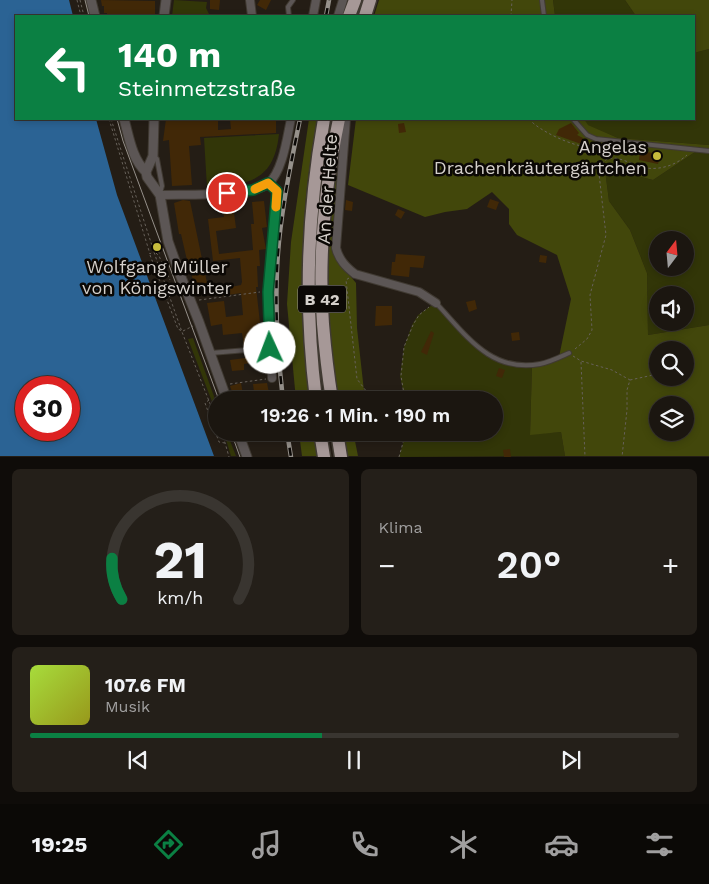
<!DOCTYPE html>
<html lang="de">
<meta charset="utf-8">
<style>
:root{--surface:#1b1610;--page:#241f19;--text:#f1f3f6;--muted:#a09f9f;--line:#393530;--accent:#0b8043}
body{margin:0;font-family:"Work Sans",sans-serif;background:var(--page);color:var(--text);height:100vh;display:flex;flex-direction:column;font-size:19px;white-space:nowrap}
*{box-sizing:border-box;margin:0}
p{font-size:16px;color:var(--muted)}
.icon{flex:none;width:28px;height:28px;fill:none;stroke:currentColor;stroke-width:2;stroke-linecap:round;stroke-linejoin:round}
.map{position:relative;height:457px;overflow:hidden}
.sheet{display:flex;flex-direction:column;gap:12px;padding:12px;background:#0f0c09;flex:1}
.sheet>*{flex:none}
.guide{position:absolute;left:15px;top:15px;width:680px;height:105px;border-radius:0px;box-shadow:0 2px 8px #0003,0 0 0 1px var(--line);background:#0b8043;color:#fff;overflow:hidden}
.needle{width:32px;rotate:16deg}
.controls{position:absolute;left:649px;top:231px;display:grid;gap:10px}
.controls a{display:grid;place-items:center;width:45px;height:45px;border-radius:50%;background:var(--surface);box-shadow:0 2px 8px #0003,0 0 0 1px var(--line);font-size:25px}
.speed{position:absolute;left:15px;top:376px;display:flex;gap:10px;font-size:25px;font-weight:700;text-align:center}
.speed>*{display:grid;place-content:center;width:65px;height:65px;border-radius:50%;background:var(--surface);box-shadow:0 2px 8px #0003,0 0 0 1px var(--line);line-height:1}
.speed .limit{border:8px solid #d22;background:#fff;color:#111}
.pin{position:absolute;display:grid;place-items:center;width:42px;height:42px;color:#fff;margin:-21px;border:2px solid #fff;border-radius:50%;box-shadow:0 1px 5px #0007}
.me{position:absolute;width:55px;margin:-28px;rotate:358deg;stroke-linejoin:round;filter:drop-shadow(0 0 4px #0008)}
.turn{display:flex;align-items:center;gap:18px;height:105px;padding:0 20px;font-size:22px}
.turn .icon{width:65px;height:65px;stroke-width:2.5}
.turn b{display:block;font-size:35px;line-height:42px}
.big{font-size:38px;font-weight:600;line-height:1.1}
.sheet .card{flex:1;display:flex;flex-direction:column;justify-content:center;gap:8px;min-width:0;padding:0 18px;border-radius:8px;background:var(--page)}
.sheet .dial{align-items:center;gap:0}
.dial svg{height:130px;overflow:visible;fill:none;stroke:var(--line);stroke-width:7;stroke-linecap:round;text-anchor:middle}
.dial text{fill:var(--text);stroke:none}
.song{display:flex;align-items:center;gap:15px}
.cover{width:60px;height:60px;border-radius:8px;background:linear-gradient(135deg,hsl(80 70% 55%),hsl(60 70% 35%))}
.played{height:5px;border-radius:2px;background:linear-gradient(90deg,var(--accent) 45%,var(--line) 45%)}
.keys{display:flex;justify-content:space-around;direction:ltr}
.heat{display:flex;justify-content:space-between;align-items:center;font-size:28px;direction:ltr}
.sheet .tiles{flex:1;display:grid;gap:12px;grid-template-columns:1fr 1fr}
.card:last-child{grid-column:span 2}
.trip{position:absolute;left:208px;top:391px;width:295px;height:50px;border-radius:25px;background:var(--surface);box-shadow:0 2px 8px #0003,0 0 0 1px var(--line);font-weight:600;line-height:50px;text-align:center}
.tabs{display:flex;height:80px;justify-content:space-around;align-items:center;background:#0b0906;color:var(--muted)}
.tabs .icon{width:35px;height:35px}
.tabs .on{color:var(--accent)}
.tabs b{font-size:22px;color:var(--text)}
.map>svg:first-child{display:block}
.green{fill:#323608;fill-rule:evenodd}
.forest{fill:#42470b;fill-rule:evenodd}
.water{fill:#2b6394;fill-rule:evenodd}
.pier{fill:#241d15}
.building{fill:#412807}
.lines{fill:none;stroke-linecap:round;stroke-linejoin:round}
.service-casing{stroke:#403a32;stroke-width:6}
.minor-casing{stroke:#403a32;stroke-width:10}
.tertiary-casing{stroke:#403a32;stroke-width:11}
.trunk-casing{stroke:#403a32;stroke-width:15}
.path{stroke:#67615a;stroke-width:1;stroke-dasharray:2.5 2.5;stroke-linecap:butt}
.service{stroke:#5c5655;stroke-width:4}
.minor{stroke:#5c5655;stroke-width:8}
.tertiary{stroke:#5c5655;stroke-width:9}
.trunk{stroke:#a69897;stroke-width:12}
.tram{stroke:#96918b;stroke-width:1}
.rail-casing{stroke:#96918b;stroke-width:4.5}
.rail{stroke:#0b0805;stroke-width:2.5;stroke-dasharray:8;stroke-linecap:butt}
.route-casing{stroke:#07532c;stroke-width:12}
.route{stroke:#0b8043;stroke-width:9}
.slow{stroke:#f59e0b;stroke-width:9}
.poi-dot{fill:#c6bc3c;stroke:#0b0805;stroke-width:2}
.labels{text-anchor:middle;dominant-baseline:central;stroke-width:5;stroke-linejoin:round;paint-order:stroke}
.shield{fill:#0b0805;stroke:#989490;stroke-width:1}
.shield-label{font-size:16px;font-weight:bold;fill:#d5d0cb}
.poi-label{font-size:18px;fill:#d5d0cb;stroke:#0b0805;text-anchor:end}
.street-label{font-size:18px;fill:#d5d0cb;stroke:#0b0805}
</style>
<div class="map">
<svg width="709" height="457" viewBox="0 0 709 457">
<rect width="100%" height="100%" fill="#241d15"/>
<path class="green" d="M174,0L207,2L206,8L210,16H172Z
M553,0H625L636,16H555Z
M709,49V145L618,138L587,125L584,119H694V53Z
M279,134C274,181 249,185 207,187L204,138Z
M695,152L709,154V325L648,335L647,273L630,230L609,201L605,170H614L653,180ZM658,240H685V268H658ZM658,295H685V322H658Z
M435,303L461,329L494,359L532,365L530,434L561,432L565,456L399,457L406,433L494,432V400H405L400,376L404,347L412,325L418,315Z
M193,338L216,402V412L188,339Z
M224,433H227L236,456H231Z"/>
<path class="forest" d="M379,0H553L555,16H374Z
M625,0H709V49L694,53V16H636Z
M309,119H318C298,211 300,307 310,400H296L287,304L291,242Z
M356,119H584L588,125L618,138L709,145V154L695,152L653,180L614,170H605L609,201L630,230L647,273L648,335L709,325V456H565L561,432L530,435L532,365L559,357L571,299L557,255L517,235L509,224V209L492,192L467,209L445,212L425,217L348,185ZM658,350H685V378H658ZM658,405H685V432H658Z
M340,164L333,251L337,260L356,283L357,328L365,400H338C328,333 324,265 334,198C335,187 335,174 340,164Z
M299,433H315L319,456H302Z
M342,433H369L355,441L358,456H345Z"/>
<path class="water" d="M0,0H69L73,16H16V119H96L117,195L214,456H0ZM26,388H69V430H26Z"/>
<path class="pier" d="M127,267L132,273L146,268L147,272L133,277L134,282L132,285L129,283L125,271Z"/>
<path class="building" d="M101,0L155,1V16H107V13H104V6H102Z
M210,0H220L219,10L210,9Z
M260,0H271L266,10L257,5Z
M166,119H218V130L231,129L230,119H276V133L200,137L201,145L189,146L192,185L172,186L169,140L163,141Z
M404,123L406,132L399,133L398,124Z
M571,123L579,133L577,135L583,138L581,144L556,135L559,129Z
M640,151L661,154L658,164L639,160Z
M221,199H228L230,213H234L236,228L216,231L219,254L253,250L251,224H254L252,202L264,201L267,227L262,228L266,249L259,250L260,266H257L258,287H256L260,323H257L260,345L244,346L242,333L223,335L222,324L211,326L207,303L224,301L226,317L243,315L241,293L221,296L220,289L241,285L242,282L240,258L213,261L208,219L224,217Z
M490,199L499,202L496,210L487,207Z
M183,200L190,201L207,283H210L211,289L201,291L199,289L196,290L186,256L181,234H179L174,203Z
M346,200L353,202L352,211L345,210Z
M398,209L405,212L401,219L395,215Z
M396,254L425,256L423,268L410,267L409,277L391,275L392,262H395Z
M540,255L547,256L546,263L539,262Z
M475,300L477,309L469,312L466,302Z
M376,306H392V325L375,326Z
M431,331L434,333L427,355L421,352Z
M519,332L520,340L512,341L511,333Z
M262,352L263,361L244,364V370L232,371L230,360L245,358V354Z
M499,368L505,370L502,378L496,376Z
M241,383L244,400H235L230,386Z
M267,383L270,398L264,400H255L253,384Z
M510,449L511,457H504L503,450Z"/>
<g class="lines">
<g class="service-casing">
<path id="service" d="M542,0L544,16
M289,16L288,7L293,0
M573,119L587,135L596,139L709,151
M154,157L157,159L162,186L160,193
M436,303C466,335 490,373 540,364C550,362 560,357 569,353
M211,353L270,348"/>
</g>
<g class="minor-casing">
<path id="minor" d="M250,0L252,16
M313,16L316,0
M338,16L343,0
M346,119L336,248C339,260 346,267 355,274L419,292L436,303
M268,183L277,191L268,292L272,378
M160,195C183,194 251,197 268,184C283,171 287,137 291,119"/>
</g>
<g class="tertiary-casing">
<path id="tertiary" d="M91,0L95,16
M164,16L166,0
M124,119C129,137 132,159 146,172
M154,119L153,156L146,172L147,177L160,195L168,241L179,272L199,322L227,400
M238,432L247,457"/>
</g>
<g class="trunk-casing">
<path id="trunk" d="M349,16L355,0
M365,16L370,0
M316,400C304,303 307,215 324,119
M332,400C328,375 325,349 323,324C318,256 325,186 339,119
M320,432L324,457
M337,432L341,457"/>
</g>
<path class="path" d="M77,0L81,16
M80,0L84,16
M511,16L512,0
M109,119L150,254L154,251L160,253
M111,119L156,258L182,332L216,419
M529,119C539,131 572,146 588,147L592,143
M153,247L161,244
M156,253L159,256L170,280
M150,255L178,329L182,331
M349,278L346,280L357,379L373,400
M199,300L260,292
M183,331L193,326
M575,349L587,339L592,330L590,295L606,235L599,174C603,144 629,165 646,168C661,170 676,165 687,155
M664,350V344
M573,356L581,361L612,370L630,380L627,390V410L622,457
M581,362L585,457
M630,380L658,374
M230,384L266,379
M209,400L205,403L219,442L225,443
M405,400L401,376L404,347L413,325L419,315L429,307
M222,432L229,457
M399,457L406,432"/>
<use href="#service" class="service"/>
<use href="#minor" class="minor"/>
<use href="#tertiary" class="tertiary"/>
<use href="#trunk" class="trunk"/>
<path class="tram" d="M85,0L89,16
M117,119L123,141L219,400
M231,432L240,457"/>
<g class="rail-casing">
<path id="rail" d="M326,16L329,0
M283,400C278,357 275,313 277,270C279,219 290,168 300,119
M287,432L291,457"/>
</g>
<use href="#rail" class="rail"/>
</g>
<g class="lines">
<g class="route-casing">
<path id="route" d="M227,193L253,190L268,183L277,191L268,292L270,348"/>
</g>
<use href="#route" class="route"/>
<path class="slow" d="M255,189L268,183L277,191L276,207"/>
</g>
<g class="poi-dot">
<circle cx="657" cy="156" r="5"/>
<circle cx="157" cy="247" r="5"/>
</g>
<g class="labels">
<rect class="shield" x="298" y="285.5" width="48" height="27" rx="4"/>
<g class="shield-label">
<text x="322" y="299">B 42</text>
</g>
<g class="poi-label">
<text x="647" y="146">Angelas<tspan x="647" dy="21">Drachenkräutergärtchen</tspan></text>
<text x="157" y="266" text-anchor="middle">Wolfgang Müller<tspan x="157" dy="21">von Königswinter</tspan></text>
</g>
<g class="street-label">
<text transform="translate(327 189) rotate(-86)">An der Helte</text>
</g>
</g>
</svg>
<div class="controls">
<a><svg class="needle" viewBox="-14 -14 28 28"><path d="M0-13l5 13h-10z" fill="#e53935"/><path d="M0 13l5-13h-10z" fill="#a09f9f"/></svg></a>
<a><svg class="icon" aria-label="sound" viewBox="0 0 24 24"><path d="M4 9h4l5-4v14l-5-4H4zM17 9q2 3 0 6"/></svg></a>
<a><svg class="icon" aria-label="search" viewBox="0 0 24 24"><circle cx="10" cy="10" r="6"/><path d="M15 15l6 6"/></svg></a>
<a><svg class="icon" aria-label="layers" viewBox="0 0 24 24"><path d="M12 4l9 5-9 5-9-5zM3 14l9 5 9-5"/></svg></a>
</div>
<div class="speed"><div class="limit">30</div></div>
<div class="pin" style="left:227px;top:193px;background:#d93025"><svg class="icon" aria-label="arrive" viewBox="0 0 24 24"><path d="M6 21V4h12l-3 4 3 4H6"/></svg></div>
<svg class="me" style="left:270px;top:348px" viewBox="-20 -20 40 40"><circle r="19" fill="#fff"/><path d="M0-13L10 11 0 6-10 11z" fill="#0b8043"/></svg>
<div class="trip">19:26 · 1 Min. · 190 m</div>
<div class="guide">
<div class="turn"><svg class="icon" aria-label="left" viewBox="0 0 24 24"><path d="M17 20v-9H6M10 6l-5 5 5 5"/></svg><div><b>140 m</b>Steinmetzstraße</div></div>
</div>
</div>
<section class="sheet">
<div class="tiles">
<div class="card dial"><svg viewBox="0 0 100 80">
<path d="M14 69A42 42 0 1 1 86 69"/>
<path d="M14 69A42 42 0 0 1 8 44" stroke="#0b8043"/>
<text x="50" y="56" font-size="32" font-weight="700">21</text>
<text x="50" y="72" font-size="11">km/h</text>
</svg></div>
<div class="card"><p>Klima</p>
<div class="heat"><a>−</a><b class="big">20°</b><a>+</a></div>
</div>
<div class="card">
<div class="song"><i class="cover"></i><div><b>107.6 FM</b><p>Musik</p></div></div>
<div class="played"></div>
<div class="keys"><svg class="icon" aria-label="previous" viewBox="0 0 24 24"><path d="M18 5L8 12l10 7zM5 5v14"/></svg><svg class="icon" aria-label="pause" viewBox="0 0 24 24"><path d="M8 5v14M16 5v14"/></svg><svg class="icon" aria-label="next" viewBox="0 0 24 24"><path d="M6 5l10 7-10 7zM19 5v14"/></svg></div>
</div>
</div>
</section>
<nav class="tabs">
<b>19:25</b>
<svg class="icon on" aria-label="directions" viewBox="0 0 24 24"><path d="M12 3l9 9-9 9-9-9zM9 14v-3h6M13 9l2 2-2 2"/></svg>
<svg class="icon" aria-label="music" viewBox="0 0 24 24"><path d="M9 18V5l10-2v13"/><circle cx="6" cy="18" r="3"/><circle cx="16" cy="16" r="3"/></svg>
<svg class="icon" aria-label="phone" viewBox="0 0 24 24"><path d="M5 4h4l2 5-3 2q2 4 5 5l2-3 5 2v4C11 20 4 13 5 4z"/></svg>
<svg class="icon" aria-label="climate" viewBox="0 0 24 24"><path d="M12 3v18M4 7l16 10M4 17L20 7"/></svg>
<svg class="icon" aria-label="car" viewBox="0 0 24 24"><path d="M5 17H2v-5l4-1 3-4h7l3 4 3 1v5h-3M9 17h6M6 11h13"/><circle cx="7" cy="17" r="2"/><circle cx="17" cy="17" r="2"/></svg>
<svg class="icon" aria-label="filters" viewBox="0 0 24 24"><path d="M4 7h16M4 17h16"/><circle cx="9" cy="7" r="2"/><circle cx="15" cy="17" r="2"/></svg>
</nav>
